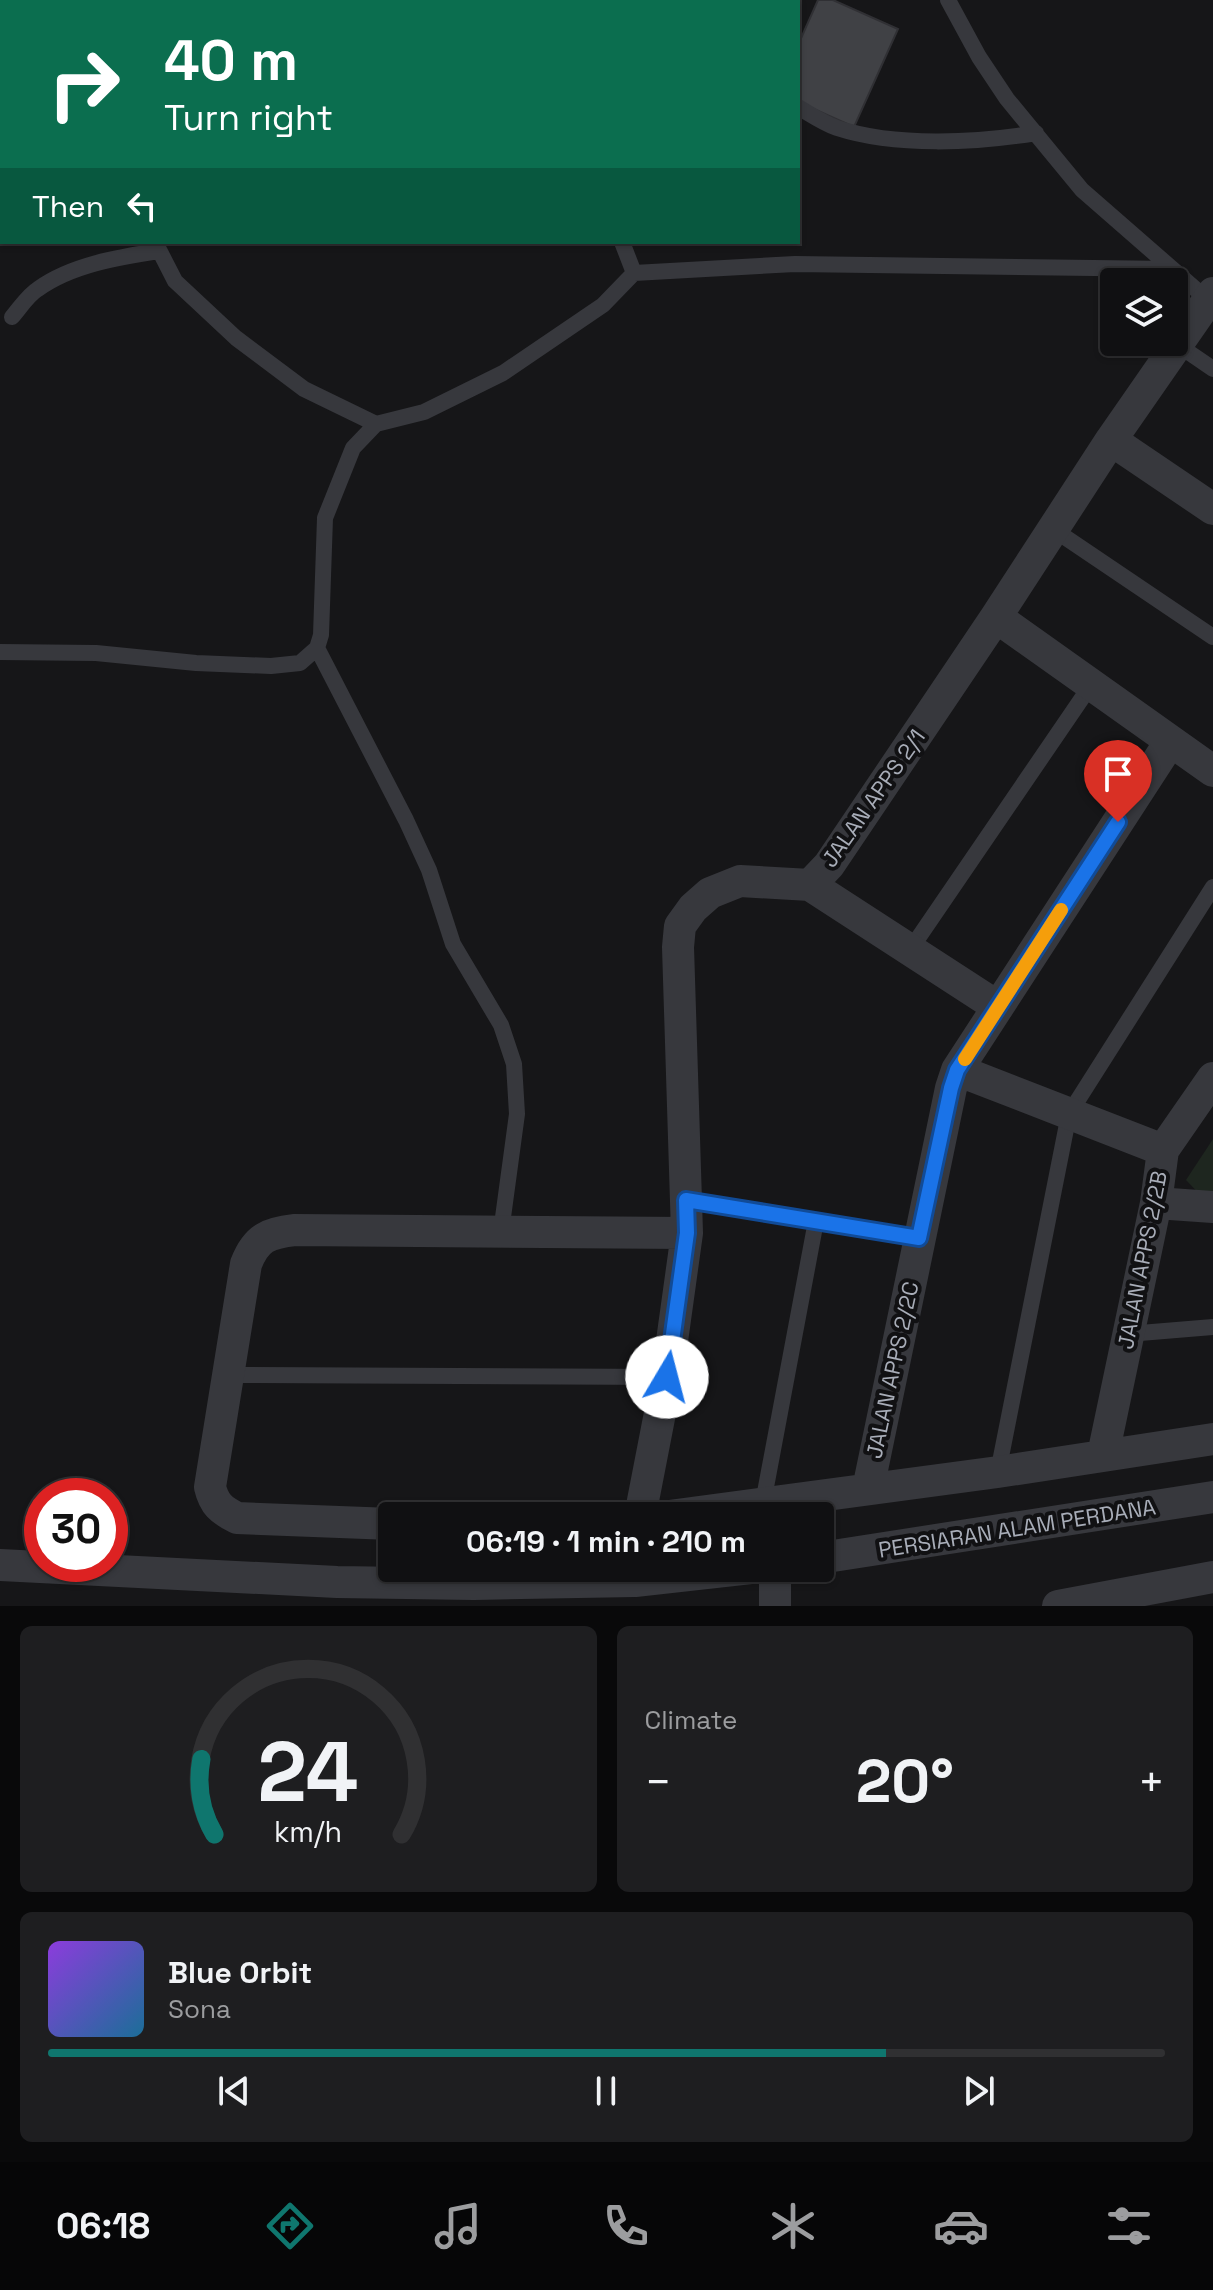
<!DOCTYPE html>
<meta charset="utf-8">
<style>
:root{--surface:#101012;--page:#1e1e20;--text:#f1f3f6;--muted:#9c9d9f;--line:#303032;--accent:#0f766e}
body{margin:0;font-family:"Space Grotesk",sans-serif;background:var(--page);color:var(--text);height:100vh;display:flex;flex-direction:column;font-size:30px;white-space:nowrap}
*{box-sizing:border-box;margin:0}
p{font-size:26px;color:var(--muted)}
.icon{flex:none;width:44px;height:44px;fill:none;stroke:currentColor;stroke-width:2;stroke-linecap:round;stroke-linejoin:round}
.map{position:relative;height:1606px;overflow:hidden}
.drawer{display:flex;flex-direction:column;gap:20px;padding:20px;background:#09090a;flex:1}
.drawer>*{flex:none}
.guide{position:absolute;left:0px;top:0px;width:800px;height:244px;box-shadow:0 2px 6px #0004,0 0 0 2px var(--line);background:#0b6e4f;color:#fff;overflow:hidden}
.controls{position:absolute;left:1100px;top:268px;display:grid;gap:16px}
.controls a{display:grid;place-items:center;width:88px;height:88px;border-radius:8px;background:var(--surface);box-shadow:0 2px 6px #0004,0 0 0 2px var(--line);font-size:40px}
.speed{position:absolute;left:24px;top:1478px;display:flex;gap:16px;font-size:40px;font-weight:700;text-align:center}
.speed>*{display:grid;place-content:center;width:104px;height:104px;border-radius:50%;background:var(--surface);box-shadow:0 2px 6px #0004,0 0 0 2px var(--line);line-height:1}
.speed .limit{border:12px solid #d22;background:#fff;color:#111}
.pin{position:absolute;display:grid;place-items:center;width:68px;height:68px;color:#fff;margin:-82px -34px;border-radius:50% 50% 50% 0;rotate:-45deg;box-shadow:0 0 8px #0007}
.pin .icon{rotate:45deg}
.me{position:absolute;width:88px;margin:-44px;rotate:8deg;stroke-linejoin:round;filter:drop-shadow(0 0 6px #0008)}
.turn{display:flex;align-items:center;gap:28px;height:168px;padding:0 32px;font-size:36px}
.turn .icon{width:104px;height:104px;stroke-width:2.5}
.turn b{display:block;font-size:56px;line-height:68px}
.then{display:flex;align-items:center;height:76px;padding:0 32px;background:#0003;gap:16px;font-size:30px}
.big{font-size:60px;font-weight:600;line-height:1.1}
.drawer .widget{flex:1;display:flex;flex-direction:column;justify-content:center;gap:12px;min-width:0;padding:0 28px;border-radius:12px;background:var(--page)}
.drawer .dial{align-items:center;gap:0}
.dial svg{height:208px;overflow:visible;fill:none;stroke:var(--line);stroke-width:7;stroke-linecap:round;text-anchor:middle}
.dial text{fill:var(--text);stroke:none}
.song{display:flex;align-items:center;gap:24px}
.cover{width:96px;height:96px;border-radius:12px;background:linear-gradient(135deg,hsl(270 70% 55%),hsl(200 70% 35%))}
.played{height:8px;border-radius:4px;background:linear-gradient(90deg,var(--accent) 75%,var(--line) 75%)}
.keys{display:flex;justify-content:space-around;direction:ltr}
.heat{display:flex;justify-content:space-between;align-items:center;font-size:44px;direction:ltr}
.drawer .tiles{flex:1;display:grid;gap:20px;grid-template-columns:1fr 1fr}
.widget:last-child{grid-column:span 2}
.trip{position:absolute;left:378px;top:1502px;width:456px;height:80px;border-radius:8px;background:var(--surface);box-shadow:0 2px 6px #0004,0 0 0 2px var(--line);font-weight:600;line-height:80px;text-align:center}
.tabs{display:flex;height:128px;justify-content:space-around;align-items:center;background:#060607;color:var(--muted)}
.tabs .icon{width:56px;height:56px}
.tabs .selected{color:var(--accent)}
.tabs b{font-size:36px;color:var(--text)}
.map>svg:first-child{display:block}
.green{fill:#1e261f}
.building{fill:#404145;stroke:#303034;stroke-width:2}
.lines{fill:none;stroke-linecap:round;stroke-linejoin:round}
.lane{stroke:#37383d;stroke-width:16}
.street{stroke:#37383d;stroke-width:32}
.route-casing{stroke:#114b97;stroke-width:20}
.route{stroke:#1a73e8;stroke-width:14}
.slow{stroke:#f59e0b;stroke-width:14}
.labels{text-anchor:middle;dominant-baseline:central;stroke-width:8;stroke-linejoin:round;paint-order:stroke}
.street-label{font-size:22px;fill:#a8adb8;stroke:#111113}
</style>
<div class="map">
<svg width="1213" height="1606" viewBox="0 0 1213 1606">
<rect width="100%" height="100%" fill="#161618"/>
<path class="green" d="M1213,1139V1204H1209L1186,1180Z"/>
<path class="building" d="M818,0H833L898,29L854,127L798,102V45Z"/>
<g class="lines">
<path class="lane" d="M526,0L527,2
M948,0L979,57L1007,99L1082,190L1208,300
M733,2V0
M798,107C810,114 823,123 837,128C895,147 977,143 1036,133
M155,242L175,281L236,338L304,389L376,424
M622,242L634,273L795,264L1171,269
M12,317C20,308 28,295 38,289C71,265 119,257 159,251
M1178,345L1213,369
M1053,529L1213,637
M317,648L406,820L429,870L453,944L501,1025L514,1064L517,1114L501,1232
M0,652L96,653L196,663L271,666L300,663L317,648L321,635L325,518L353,448L376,424L424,412L503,373L603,305L634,273
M910,950L1091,685
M686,1200L919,1238
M1128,1334L1213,1327
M229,1375L667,1377
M998,1472L1069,1114L1213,887
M763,1503L816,1221"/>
<path class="street" d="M100,2L103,0
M0,69L2,68
M1111,440L1213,509
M996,617L1213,771
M810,885L998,1007
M957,1070L1163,1150
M1156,1203L1213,1207
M1103,1455L1156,1203L1163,1150L1213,1078
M868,1489L951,1088L957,1070L1170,742
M640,1516L667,1377L687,1233L678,947L680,926L693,908L710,893L740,881L810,885L829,865L996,617L1111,440L1213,293
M669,1516L998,1472L1213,1439
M392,1524L237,1518C221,1510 214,1504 210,1487L246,1264C256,1238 268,1233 295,1230L687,1233
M820,1558L1213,1497
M0,1565L337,1582L474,1584L635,1581L751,1568
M775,1606V1568
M1058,1606L1213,1577"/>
</g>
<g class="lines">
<g class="route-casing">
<path id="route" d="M667,1377L687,1233L686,1200L919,1238L951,1088L957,1070L1118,822"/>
</g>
<use href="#route" class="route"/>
<path class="slow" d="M965,1059L1061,910"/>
</g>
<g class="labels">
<g class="street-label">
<text transform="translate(873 798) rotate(-55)">JALAN APPS 2/1</text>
<text transform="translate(1142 1260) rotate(-79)">JALAN APPS 2/2B</text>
<text transform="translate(892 1370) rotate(-78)">JALAN APPS 2/2C</text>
<text transform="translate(1017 1528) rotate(-9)">PERSIARAN ALAM PERDANA</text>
</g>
</g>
</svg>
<div class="controls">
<a><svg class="icon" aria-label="layers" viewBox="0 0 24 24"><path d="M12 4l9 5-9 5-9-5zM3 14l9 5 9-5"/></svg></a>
</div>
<div class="speed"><div class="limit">30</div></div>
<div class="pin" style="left:1118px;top:822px;background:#d93025"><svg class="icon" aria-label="arrive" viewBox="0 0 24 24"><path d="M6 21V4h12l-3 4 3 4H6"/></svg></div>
<svg class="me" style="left:667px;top:1377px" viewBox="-20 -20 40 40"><circle r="19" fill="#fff"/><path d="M0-13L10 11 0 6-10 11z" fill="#1a73e8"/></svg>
<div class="trip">06:19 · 1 min · 210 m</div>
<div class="guide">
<div class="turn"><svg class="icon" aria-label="right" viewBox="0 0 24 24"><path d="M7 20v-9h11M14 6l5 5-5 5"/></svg><div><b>40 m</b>Turn right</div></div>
<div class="then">Then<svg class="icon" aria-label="left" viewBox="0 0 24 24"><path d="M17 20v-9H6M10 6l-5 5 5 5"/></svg></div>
</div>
</div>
<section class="drawer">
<div class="tiles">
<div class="widget dial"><svg viewBox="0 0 100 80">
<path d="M14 69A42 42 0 1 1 86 69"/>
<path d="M14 69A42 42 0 0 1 9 40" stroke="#0f766e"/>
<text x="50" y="56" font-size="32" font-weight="700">24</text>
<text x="50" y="72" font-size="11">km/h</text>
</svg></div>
<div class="widget"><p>Climate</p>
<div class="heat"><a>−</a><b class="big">20°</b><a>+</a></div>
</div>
<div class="widget">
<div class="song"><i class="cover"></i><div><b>Blue Orbit</b><p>Sona</p></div></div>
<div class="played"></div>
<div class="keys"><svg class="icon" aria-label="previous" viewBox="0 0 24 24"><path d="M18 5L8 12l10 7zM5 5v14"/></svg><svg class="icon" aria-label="pause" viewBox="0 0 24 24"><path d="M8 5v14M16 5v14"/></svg><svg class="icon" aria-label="next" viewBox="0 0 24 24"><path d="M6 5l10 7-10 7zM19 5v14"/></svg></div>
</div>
</div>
</section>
<nav class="tabs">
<b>06:18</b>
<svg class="icon selected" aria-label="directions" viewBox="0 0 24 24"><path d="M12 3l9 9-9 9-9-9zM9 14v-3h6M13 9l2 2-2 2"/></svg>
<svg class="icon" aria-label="music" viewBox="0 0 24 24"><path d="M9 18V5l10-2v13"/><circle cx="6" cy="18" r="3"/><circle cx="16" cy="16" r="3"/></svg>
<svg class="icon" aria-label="phone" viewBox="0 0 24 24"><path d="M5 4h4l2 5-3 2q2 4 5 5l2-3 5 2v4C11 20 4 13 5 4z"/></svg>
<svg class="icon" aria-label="climate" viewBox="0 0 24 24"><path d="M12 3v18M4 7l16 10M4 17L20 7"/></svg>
<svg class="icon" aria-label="car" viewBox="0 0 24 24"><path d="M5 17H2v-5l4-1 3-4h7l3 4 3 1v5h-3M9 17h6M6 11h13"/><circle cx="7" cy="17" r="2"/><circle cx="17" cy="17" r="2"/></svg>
<svg class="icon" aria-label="filters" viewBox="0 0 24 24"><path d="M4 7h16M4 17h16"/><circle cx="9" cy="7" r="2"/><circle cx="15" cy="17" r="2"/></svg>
</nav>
